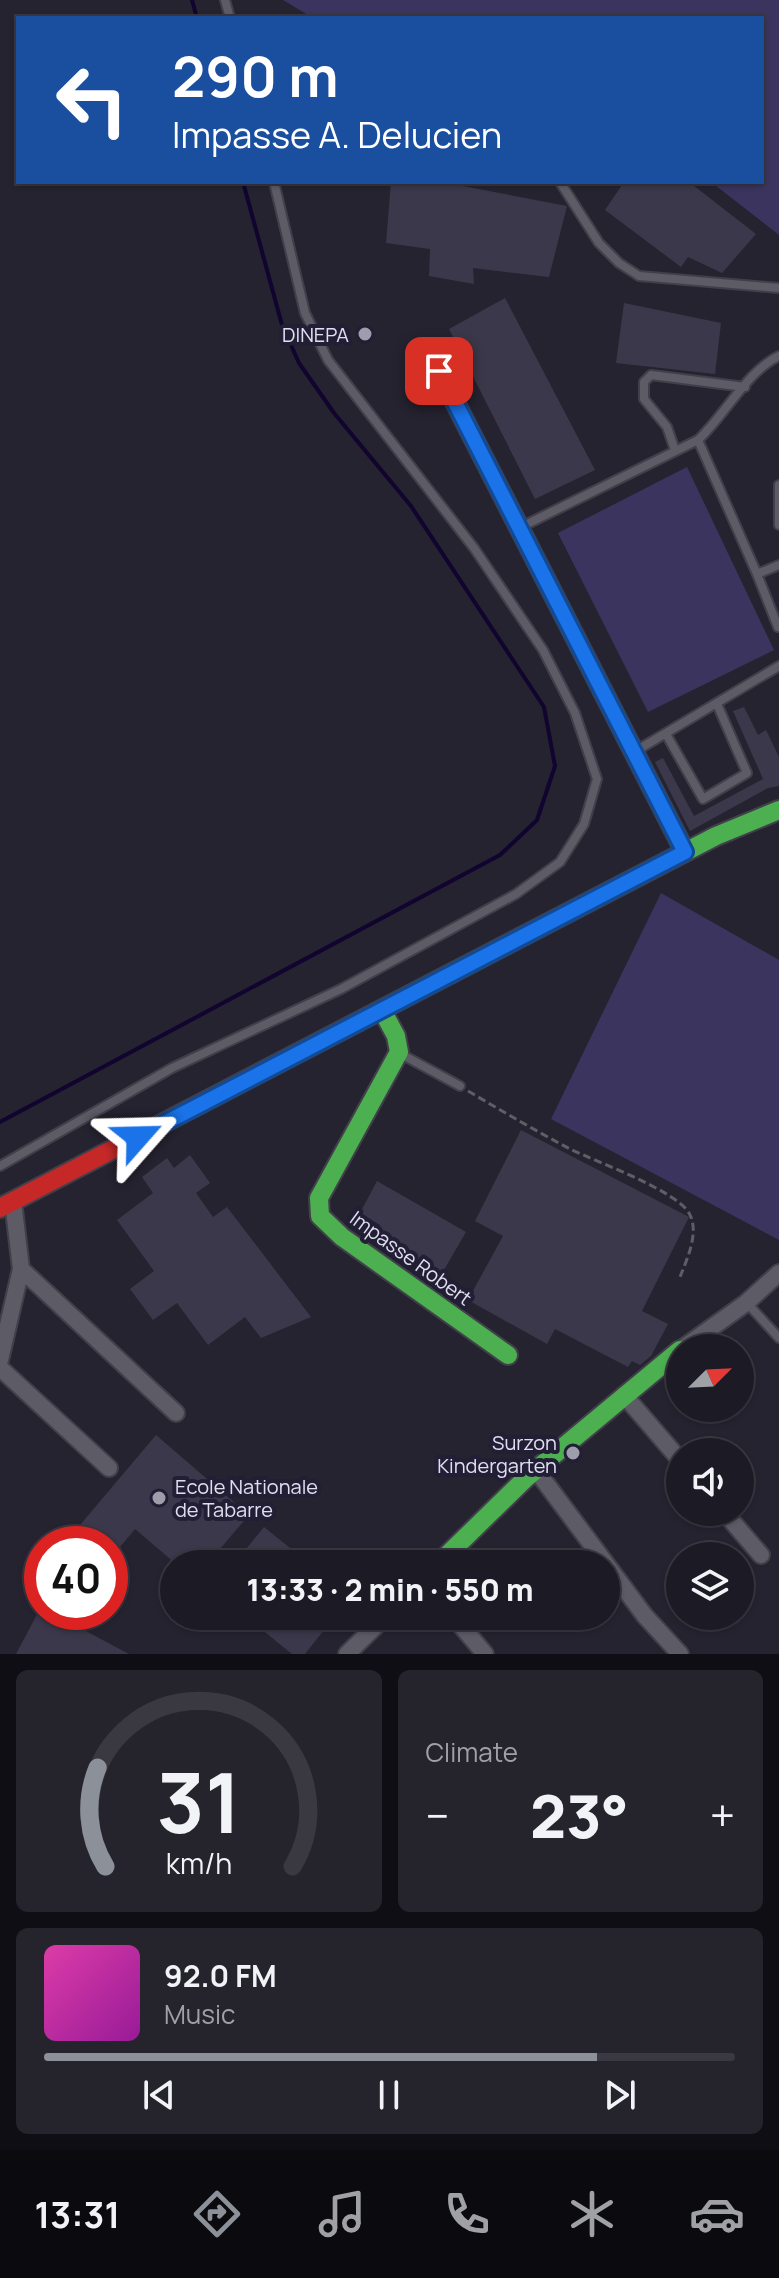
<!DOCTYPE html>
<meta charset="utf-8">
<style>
:root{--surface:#1c1a24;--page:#25232c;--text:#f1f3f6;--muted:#a0a1a6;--line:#3a3841;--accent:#8c9099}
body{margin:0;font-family:Manrope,sans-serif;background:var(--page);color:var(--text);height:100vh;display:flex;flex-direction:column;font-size:30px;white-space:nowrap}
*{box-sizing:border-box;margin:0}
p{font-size:26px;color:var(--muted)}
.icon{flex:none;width:44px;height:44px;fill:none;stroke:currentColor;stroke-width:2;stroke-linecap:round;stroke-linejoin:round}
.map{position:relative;height:1654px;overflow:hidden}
.drawer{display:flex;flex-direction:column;gap:16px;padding:16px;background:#0f0e14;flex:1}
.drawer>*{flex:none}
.top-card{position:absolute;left:16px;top:16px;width:748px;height:168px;border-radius:0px;box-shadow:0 2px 6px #0004,0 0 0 2px var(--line);background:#1a4fa0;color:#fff;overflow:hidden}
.needle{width:52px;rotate:66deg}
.tools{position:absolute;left:666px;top:1334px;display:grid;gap:16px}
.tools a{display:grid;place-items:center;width:88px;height:88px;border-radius:50%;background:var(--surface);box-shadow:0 2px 6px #0004,0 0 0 2px var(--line);font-size:40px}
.speed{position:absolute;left:24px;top:1526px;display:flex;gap:16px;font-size:40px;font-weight:700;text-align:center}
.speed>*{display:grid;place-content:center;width:104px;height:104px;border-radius:50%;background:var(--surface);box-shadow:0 2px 6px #0004,0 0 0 2px var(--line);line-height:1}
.speed .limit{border:12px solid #d22;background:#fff;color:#111}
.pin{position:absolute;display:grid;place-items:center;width:68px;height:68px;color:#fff;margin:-34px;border-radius:16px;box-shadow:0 4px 12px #0006}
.me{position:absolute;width:88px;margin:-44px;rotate:65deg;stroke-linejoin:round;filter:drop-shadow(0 0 6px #0008)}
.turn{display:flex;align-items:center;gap:28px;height:168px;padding:0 24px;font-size:36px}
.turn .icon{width:104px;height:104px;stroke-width:2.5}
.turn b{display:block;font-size:56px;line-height:68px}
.big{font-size:60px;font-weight:800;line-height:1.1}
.drawer .tile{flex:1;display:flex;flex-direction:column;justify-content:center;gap:12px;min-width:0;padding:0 28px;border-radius:12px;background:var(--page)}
.drawer .dial{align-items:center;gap:0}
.dial svg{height:208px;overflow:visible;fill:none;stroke:var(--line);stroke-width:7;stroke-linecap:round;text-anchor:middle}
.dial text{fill:var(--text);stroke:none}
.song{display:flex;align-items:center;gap:24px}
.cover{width:96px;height:96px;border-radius:12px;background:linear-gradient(135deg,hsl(320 70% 55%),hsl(300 70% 35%))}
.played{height:8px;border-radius:4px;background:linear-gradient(90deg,var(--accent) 80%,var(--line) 80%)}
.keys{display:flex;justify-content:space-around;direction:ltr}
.heat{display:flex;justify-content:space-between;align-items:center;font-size:44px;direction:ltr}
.drawer .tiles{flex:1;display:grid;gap:16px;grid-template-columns:1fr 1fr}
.tile:last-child{grid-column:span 2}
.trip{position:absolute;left:160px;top:1550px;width:460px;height:80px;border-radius:40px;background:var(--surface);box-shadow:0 2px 6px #0004,0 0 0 2px var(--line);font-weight:800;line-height:80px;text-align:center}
.dock{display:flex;height:128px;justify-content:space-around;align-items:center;background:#0b0a0e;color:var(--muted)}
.dock .icon{width:56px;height:56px}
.dock .selected{color:var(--accent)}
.dock b{font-size:36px;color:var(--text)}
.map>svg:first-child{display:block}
.green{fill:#3b345f}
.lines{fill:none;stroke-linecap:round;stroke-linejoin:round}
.stream{stroke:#11042f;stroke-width:4}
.building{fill:#3c384b}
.lane-casing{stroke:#41404a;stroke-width:12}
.street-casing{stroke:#41404a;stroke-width:20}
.fast-casing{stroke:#41404a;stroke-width:22}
.slow-casing{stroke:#41404a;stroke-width:22}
.jam-casing{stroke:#41404a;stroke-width:22}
.path{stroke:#5f5e67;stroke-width:3;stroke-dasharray:8 4;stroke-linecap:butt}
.lane{stroke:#5c5b66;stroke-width:8}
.street{stroke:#5c5b66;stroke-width:16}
.fast{stroke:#4caf50;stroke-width:18}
.slow{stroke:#ffc107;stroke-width:18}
.jam{stroke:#c62828;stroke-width:18}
.route-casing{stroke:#114b97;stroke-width:20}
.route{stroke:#1a73e8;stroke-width:14}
.poi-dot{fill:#9f9dac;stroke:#211e35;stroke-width:3}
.labels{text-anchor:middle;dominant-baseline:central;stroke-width:8;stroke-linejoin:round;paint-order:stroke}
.poi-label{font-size:20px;fill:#e0dfee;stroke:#211e35;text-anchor:end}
.street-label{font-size:20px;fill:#e0dfee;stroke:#211e35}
</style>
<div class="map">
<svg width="779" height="1654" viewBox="0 0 779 1654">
<rect width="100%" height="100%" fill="#252330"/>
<path class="green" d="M283,0H779V235L711,182H762V18H313Z
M687,467L774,650L648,712L558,533Z
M661,893L779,960V1240L551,1119Z"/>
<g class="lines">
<path class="stream" d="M192,0L197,18
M0,1122L500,855L537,820L555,766L544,707L411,506L334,413L299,363L282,325L243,182"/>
</g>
<path class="building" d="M391,182H442L567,206L549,277L473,268L474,284L429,276L430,249L386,243Z
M624,182H689L756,234L722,273L688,257L681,267L605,210Z
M505,298L595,470L535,499L449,329Z
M624,303L721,323L715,374L616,363Z
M744,707L758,735L766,730L779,757V786L768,788L690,831L655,762L663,758L694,816L763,779L733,711Z
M521,1130L689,1217L642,1311L668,1324L651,1356L640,1365L632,1361L628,1367L555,1329L547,1344L468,1300L503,1236L475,1221Z
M190,1155L210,1183L196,1193L213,1217L227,1207L311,1317L261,1338L245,1317L208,1345L177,1303L153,1320L130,1289L154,1271L117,1220L153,1193L142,1177L167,1158L174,1168Z
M377,1181L466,1232L441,1275L374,1236L380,1225L360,1213Z
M156,1435L249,1515L207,1564H176L135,1529L110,1559V1544H64Z
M264,1527L310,1564H234Z
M41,1607L42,1612H50L129,1654H16Z
M245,1616H335L305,1654H292Z"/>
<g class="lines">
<g class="lane-casing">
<path id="lane" d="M225,0L230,18
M560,182L599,243L619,263L639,276L779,288
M698,440L757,574L779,565
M675,450L667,427L644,399V382L651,375L745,387
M779,485V525
M519,528L698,440C725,415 748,370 779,356
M757,574L778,627
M666,734L703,799L747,773L717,704
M634,752L779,666
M399,1053L460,1086
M0,1166L172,1068L341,989L516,894L560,862L584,824L597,779L575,713L543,650L474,548L328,360L305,313L274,182
M747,1303L779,1338"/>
</g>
<g class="street-casing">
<path id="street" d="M21,1269L176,1413
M683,1348L746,1303L779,1273
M0,1360L21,1269L13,1201
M0,1368L109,1468
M624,1395L680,1460
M536,1470L645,1616L680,1654
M724,1512L761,1555
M453,1616L485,1654
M347,1654L386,1616"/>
</g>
<g class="fast-casing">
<path id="fast" d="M452,973L716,836L779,810
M382,1010L396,1036L399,1052L319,1198L320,1216L342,1237L508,1355
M438,1564L526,1478L680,1350"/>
</g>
<g class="slow-casing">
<path id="slow" d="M439,371L685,852"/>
</g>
<g class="jam-casing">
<path id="jam" d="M0,1208L452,973"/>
</g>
<path class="path" d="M468,1091C502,1111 536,1131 570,1149C597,1162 675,1190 689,1213C700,1232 687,1259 680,1277"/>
<use href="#lane" class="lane"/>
<use href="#street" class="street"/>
<use href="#fast" class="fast"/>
<use href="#slow" class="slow"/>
<use href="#jam" class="jam"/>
</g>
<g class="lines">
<g class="route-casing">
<path id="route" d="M138,1137L685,852L439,371"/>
</g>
<use href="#route" class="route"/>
</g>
<g class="poi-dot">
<circle cx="365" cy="334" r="8"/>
<circle cx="573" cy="1453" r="8"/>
<circle cx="159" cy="1498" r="8"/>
</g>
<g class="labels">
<g class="poi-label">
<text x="349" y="334">DINEPA</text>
<text x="557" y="1442">Surzon<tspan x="557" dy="23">Kindergarten</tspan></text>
<text x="175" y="1486" text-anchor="start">Ecole Nationale<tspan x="175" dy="23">de Tabarre</tspan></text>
</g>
<g class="street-label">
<text transform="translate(411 1258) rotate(36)">Impasse Robert</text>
</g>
</g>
</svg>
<div class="tools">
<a><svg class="needle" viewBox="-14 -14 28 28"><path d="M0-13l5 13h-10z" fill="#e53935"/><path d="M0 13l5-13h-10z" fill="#a0a1a6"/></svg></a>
<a><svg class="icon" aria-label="sound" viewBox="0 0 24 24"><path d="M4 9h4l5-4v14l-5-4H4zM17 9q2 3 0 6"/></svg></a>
<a><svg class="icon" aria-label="layers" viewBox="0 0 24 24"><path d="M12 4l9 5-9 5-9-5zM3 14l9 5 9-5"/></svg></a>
</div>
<div class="speed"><div class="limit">40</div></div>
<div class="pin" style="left:439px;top:371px;background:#d93025"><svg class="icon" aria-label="arrive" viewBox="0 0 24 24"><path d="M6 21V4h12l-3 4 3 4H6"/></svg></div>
<svg class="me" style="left:138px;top:1137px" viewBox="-20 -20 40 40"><path d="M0-17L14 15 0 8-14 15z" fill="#1a73e8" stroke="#fff" stroke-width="4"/></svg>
<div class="trip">13:33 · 2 min · 550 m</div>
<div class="top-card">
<div class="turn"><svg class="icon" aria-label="left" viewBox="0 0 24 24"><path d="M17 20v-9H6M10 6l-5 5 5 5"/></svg><div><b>290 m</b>Impasse A. Delucien</div></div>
</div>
</div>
<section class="drawer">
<div class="tiles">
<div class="tile dial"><svg viewBox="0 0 100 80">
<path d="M14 69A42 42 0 1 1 86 69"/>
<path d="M14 69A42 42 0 0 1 11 31" stroke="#8c9099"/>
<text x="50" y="56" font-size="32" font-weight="700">31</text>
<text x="50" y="72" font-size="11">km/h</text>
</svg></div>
<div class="tile"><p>Climate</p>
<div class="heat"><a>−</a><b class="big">23°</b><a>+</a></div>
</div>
<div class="tile">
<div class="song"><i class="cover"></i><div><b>92.0 FM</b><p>Music</p></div></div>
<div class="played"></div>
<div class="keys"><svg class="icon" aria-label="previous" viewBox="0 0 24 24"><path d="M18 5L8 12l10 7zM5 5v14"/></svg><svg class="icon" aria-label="pause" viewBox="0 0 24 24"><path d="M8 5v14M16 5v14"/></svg><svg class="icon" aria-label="next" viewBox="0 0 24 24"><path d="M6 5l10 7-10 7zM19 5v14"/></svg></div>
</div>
</div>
</section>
<nav class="dock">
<b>13:31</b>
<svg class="icon selected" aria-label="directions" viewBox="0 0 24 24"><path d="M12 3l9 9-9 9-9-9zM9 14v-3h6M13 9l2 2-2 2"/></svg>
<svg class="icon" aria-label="music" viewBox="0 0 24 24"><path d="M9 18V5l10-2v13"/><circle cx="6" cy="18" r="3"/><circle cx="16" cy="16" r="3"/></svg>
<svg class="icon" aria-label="phone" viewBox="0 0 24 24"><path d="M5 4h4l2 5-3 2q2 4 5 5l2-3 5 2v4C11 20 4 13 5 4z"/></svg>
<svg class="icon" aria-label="climate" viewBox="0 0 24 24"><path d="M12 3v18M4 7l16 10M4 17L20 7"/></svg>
<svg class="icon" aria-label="car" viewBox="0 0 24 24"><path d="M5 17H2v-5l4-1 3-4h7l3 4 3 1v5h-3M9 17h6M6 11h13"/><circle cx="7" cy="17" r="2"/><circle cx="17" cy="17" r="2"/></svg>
</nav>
